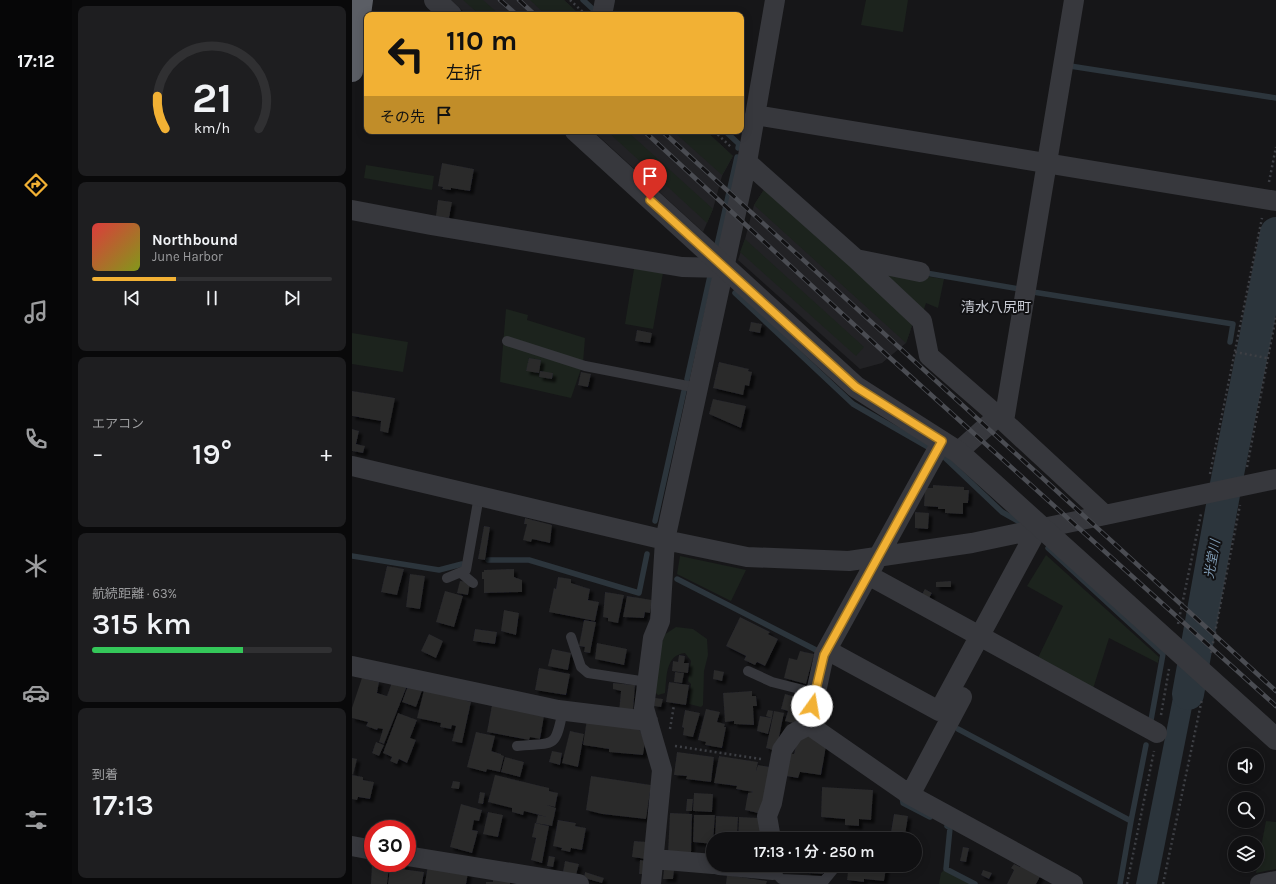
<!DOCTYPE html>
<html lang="ja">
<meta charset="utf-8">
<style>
:root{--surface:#101012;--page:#1e1e20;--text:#f1f3f6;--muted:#9c9d9f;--line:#303032;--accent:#f2b134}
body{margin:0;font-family:Karla,"Noto Sans JP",sans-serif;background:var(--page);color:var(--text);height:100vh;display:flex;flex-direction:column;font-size:15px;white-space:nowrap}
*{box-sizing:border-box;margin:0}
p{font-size:13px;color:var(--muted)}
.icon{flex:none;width:22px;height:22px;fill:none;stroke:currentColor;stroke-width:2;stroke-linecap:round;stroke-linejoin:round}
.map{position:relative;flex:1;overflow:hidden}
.panel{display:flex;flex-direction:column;gap:6px;padding:6px;background:#09090a;width:280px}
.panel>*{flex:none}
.hud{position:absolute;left:12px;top:12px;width:380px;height:122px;border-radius:8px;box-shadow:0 2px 10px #0003,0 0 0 1px var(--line);background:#f2b134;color:#111;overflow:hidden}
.controls{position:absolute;left:876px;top:748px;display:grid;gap:8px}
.controls a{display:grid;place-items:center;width:36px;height:36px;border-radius:50%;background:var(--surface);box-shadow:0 2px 10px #0003,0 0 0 1px var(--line);font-size:20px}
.speed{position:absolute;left:12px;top:820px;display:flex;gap:8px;font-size:20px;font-weight:700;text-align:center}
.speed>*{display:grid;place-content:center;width:52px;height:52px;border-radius:50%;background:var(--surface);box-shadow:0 2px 10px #0003,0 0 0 1px var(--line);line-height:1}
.speed .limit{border:6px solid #d22;background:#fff;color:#111}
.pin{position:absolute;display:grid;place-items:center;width:34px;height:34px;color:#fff;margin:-41px -17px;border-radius:50% 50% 50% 0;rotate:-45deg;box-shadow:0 0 4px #0007}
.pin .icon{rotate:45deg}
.me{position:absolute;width:44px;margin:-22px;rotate:13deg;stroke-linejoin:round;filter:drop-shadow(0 0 3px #0008)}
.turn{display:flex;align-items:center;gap:14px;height:84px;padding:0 16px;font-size:18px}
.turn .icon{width:52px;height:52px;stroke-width:2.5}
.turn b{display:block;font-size:28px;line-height:34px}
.then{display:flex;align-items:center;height:38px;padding:0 16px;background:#0003;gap:8px;font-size:15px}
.big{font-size:30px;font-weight:600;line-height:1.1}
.panel .widget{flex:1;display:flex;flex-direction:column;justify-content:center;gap:6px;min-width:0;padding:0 14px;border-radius:8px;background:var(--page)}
.panel .dial{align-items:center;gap:0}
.dial svg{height:104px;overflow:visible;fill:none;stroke:var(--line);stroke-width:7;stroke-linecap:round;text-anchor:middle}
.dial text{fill:var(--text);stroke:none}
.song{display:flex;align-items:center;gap:12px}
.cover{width:48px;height:48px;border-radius:6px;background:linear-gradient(135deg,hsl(0 70% 55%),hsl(70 70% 35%))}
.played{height:4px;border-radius:2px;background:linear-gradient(90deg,var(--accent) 35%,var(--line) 35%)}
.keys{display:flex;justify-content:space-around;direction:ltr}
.heat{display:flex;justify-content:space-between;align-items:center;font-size:22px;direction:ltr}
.charge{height:6px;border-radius:3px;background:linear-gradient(90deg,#34c759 63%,var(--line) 0)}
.trip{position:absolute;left:354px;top:832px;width:216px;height:40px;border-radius:20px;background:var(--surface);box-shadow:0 2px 10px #0003,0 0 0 1px var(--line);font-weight:600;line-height:40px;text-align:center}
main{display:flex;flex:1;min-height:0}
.dock{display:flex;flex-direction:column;width:72px;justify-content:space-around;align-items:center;background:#060607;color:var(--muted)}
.dock .icon{width:28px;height:28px}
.dock .selected{color:var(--accent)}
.dock b{font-size:18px;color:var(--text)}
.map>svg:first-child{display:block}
.built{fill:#222225}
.green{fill:#1c231d}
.water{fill:#2c353c}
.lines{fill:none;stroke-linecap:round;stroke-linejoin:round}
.stream{stroke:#2c353c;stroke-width:5.5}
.river{stroke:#2c353c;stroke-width:32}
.building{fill:#29292c;filter:url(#shadow)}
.path{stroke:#3d3f44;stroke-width:2.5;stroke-dasharray:2 3;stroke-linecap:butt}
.service{stroke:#37383d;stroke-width:10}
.minor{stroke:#37383d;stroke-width:20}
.tertiary{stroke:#37383d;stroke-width:22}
.trunk{stroke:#5b5e65;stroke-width:22}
.rail-casing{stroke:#4a4c52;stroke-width:4.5}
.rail{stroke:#111113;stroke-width:3;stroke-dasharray:9;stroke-linecap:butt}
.route-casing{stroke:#9d7322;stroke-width:10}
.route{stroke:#f2b134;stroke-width:7}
.labels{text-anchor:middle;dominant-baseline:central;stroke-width:4;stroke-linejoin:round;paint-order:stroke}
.water-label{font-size:13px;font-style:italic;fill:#7f9bb3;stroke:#111113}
.quarter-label{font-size:14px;fill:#c9ccd4;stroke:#111113}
</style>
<main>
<nav class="dock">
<b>17:12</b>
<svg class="icon selected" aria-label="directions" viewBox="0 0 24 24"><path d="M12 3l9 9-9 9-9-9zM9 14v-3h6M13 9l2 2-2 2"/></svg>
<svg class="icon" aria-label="music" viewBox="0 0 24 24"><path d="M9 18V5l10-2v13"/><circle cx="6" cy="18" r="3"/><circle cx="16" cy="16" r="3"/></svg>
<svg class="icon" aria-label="phone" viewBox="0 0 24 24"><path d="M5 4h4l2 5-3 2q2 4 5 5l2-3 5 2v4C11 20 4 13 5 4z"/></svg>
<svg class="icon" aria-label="climate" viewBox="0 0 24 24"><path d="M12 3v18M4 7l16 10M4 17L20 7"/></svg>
<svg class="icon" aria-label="car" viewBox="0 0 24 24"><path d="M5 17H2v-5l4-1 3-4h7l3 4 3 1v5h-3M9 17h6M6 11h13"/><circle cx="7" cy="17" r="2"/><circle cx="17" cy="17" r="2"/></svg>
<svg class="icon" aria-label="filters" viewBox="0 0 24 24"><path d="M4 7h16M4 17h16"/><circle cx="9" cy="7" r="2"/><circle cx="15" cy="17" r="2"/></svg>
</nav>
<section class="panel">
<div class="widget dial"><svg viewBox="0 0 100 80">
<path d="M14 69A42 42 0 1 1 86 69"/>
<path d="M14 69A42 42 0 0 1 8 44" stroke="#f2b134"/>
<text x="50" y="56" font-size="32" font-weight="700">21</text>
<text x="50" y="72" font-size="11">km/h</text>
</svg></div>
<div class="widget">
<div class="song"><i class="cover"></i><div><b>Northbound</b><p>June Harbor</p></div></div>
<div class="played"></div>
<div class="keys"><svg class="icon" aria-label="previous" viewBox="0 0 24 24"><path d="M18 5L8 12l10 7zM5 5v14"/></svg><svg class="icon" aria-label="pause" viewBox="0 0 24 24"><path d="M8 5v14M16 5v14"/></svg><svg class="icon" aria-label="next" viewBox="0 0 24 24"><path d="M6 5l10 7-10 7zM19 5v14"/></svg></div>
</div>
<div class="widget"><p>エアコン</p>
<div class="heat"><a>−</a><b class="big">19°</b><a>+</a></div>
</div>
<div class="widget"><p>航続距離 · 63%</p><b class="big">315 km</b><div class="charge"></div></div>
<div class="widget"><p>到着</p><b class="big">17:13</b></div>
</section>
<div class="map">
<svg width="924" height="884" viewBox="0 0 924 884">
<defs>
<filter id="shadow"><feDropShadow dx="3.5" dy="3.5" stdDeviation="1" flood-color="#0009"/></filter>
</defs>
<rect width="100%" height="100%" fill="#161618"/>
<path class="built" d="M99,0H212L228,15H115Z
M241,131H354L381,156L370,176L361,209L351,232Z
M413,188L562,320L554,343L530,363L508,369L386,260L393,239L402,205Z"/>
<path class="green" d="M111,0H131L148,15H128Z
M178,0H212L228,15H194Z
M514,0H556L551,32L509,25Z
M255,131H275L361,209L355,223Z
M321,131H354L381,156L370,175Z
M14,165L82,176L80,190L12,178Z
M413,188L562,320L554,343L402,205Z
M393,239L512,347L504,356L388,252Z
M283,263L312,267L301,329L273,324Z
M531,270L592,279L586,308L574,303L570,315Z
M154,309L176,315L175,320L233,338L231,363L219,398L148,382Z
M0,333L56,342L51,372L0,364Z
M694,555L807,657L806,663L757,638L740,692L684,662L711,606L675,586Z
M328,556L394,570L379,601L325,574Z
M324,627L341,629L355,639L356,655L352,671L351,705L349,707L337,704L339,684L336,681L339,661L333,653C313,655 315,677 313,693L306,695L302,691L304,666L312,635Z
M914,821L924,822V869L904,873Z
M592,870L618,884H587L589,873Z"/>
<path class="water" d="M829,657L847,672L805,884H784Z"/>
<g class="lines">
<path class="stream" d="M231,0L243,11
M718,66L924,98
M373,131L387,144L386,148
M365,245L385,157
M574,273L667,289
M681,292L881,324L878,342
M383,293L501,404L576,447
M893,345L901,347
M335,379L358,276
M894,381L905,384
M590,455L650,512L671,524
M303,521L332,391
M696,548L811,654L799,720
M0,556L87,570L110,564
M136,560H177L287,593L295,554
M325,579L466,651
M606,729L779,821L768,884
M550,797L551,803L578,817
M779,821L794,745
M595,826L598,828L594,869L623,884"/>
<path class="river" d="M836,694L873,489L924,233"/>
</g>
<path class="building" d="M90,163L122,169L118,191L99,188V190L90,189L91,187L86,186Z
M86,200L100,202L97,218L84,216Z
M399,322L410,324L408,333L397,331Z
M285,330L300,333L298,343L283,341Z
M177,358L189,360L187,373L174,371Z
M367,362L397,369L396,371L400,372L397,386L393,385L391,395L361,388Z
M188,371L201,373L200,379L187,377Z
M229,372L239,374L236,387L226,385Z
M0,391L43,398L36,433L28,431L29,421L0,416Z
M361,399L394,406L389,428L357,414Z
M0,429L7,431L4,444L13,446L11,453L0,451Z
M581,485L612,487V490H617L616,503H611V514L593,513V509H586V507L572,506L573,488H581Z
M563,512L577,513L576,529L563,528Z
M173,518L200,525L198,543L180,539L179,542L171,540L175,524H172Z
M132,526L138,527L133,560L126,559Z
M35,566L52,569L45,595L29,592Z
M162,569V577L170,580V592L132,593V579H130V572H132V570Z
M58,574L73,576L68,609L54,607Z
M206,577L219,579V583L238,589L236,600L247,602L243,621L197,612L202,588L204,589Z
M108,581L118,582L116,595L105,593Z
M599,581V587H584V582Z
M573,589L580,593L577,598L570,594Z
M93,591L111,596L102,627L84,622Z
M253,592L272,595L266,623L256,621V618L251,617Z
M275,596L300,600L298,613L293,612L292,618L271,617Z
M152,610L167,613L164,635L149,631Z
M388,617L418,632L416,634L426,639L413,666L405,662L403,665L392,660L394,656L374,646Z
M232,620L244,622L238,653L232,652L233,647L227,646Z
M123,629L145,632L143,644L121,641Z
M77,634L91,641L84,658L69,651Z
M245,643L275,649L272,665L243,659Z
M200,649L219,653L216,670L196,666Z
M448,651L462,654L454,684L432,678L437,658L445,660Z
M327,655L333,656L332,663H337L336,673L320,671L321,661L326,662Z
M187,668L218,674L214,695L183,690Z
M362,670L372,672L370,681L361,679Z
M323,672L332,673L330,683L322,682Z
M10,678L27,682L25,693L35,696L40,682L55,686L32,744L27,742L31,729L26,728L25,730L14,726L16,722L0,718V708Z
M317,682L337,685L334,705L314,702Z
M57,683L71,688L64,707L50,702Z
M261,683L283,685L281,713L267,712L269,691L261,689Z
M72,690L112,699V700L119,702L110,743L100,741L104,726L100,725L99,729L88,727L89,723L65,718Z
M400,691V696H404L405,706H401L402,725L382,724V721L373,722L371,693Z
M433,694L451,699L445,724L433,721L436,711L429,709Z
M303,698L311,699L309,707L302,706Z
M140,705L192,716L188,739L178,737L177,740L135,732Z
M354,709L368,712L365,722L373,724L372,727H374L370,748L353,745L354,742L346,740Z
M333,710L348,713L341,737L331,735L332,728L330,727Z
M416,710L421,711L420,718L414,716Z
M422,711L432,713L424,751L414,748Z
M46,713L65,720L58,738L64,740L55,763L47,759L45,764L38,761L40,757L31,753Z
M408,716L420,718L416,734L405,731Z
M235,719L287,728L293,742L291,755L257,752V749L231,745Z
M218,731L232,734L226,767L210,763Z
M124,732L143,736L136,765L139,751L149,754V755L152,756L148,772L135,769L134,772L115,767Z
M452,734L459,736L474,746L469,775L448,772L446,778L434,776L435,753L442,754L445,741Z
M24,742L32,745L27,756L20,753Z
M200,751L210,753L208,765L197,762Z
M325,752L362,757L359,782L334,779L335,776L322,775Z
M367,756L406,762L404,771L406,765L418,767L410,814L393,810L396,793L401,792L384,789L385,786L362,783Z
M153,757L172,762L168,777L149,772Z
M0,758L5,759L1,775L0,774Z
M0,775L11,777V780L22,782L18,799L6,797L5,800L0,799Z
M143,775L197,788V791L206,793L203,807L195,805L204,808L200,826L184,823L186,815L195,817L172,811L171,815L160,812V808L136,802Z
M239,776L299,785L294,819L250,814L234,810Z
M101,781L108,782L107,789L99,788Z
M470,787L521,790L519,820L507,819V826L493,825V819L469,817Z
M128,792L133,793L131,804L126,803Z
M342,793L361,794L360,812L341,811Z
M335,799H341L340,811H334Z
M109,804L130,810L127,821L122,820L120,830L126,831L120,853L98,847Z
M136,812L151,815L146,837L131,834Z
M318,813L340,814L339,855L316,854Z
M542,814L556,816L553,835L539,832Z
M342,815H363L361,844L341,842Z
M364,816L386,817L385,839H363Z
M387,817L408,818V839H386Z
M206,820L224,823L223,826L234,828L230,850L219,848L218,852L209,850L210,848L201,846Z
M183,823L197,826L190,863L179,860L184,838L180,837Z
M456,833L474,834L479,836V839H455Z
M520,833L544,837L543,839H519Z
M282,841L295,842L294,859L280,857Z
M611,847L617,848L614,862L608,861Z
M197,856L203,857L201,867L195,866Z
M288,860L293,861L291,874H287Z
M213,861L227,864L224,875L211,872Z
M20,863H41V867H37L35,884H19Z
M42,863H53V869L41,867Z
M76,864L116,873L114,884H73Z
M662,864L668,867L670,865L689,875L684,884H655L662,870L659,868Z
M455,865H471V874L455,873Z
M497,865L534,868L532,881L512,879V882L495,880Z
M38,868H41L40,871L41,868L72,872L70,884H36Z
M312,869L322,870L321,879H311Z
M631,870L640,873L637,879L629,875Z
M233,872L252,878L250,883L232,878Z
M375,875L415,881L414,884H374Z
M141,878L158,879V884H134V882H141Z"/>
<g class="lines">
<path class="path" d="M218,0L232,13
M362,131L379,147
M917,182L924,147
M883,352L915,358
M895,467L924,316
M858,474L910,218
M826,624L849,514
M859,653L888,505
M809,715L817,669
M318,729L322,705
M323,746L409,759
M775,884L802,751
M811,884L850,699"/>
<path class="service" d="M155,341L233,366L346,388
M109,573L121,583
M95,578L114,570L127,496
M219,637L229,667L236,673L295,682
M396,671L420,682L463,693
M165,746C203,742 203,750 211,710
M421,870L429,879L472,881L485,865"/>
<path class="minor" d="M250,15L253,0
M403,115L924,201
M395,162L504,259L570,321L577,356L646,416L753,515
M0,210L79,225L330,267L373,268
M504,259L568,272
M652,421L722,0
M590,441L472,655L457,725L558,795L721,884
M606,452L646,416
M0,466L313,540L395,557L497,561L620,543L924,479
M516,575L805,733
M475,650L587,711L685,530
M0,666L206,710L296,721
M558,795L610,697
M419,839L415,816L420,803L430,750L442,733L457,725
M0,846L21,850
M55,856L227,884
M302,859L361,864
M367,865L421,870
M299,884L310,770L292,708L301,638L308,621L313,540L395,162L423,0
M908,884L924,881"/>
<path class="tertiary" d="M83,0L99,15
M224,131L504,387L606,452L924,739"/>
<path class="trunk" d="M0,71L10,0"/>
<g class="rail-casing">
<path id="rail" d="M148,0L165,15
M167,0L183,15
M292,131L536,356L924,706
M310,131L924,691"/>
</g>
<use href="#rail" class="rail"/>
</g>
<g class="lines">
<g class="route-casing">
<path id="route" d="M298,200L504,387L590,441L472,655L460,706"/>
</g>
<use href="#route" class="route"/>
</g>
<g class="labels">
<g class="water-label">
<text transform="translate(860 559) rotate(-80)">光堂川</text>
</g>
<g class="quarter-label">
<text x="644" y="307">清水八尻町</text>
</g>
</g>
</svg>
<div class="controls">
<a><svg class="icon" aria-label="sound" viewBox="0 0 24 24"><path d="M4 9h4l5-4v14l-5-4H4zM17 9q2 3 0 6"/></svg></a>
<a><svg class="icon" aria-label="search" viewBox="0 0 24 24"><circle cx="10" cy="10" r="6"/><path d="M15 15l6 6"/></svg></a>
<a><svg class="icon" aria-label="layers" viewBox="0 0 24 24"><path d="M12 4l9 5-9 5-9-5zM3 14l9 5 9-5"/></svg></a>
</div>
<div class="speed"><div class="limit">30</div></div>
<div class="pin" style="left:298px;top:200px;background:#d93025"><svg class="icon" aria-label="arrive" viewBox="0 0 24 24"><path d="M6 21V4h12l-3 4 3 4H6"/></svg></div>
<svg class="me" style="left:460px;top:706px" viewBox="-20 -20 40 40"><circle r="19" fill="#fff"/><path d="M0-13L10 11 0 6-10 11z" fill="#f2b134"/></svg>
<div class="trip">17:13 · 1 分 · 250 m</div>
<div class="hud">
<div class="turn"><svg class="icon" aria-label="left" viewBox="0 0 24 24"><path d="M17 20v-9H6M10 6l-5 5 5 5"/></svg><div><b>110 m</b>左折</div></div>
<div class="then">その先<svg class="icon" aria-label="arrive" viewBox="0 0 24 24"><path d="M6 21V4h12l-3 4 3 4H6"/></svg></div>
</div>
</div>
</main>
